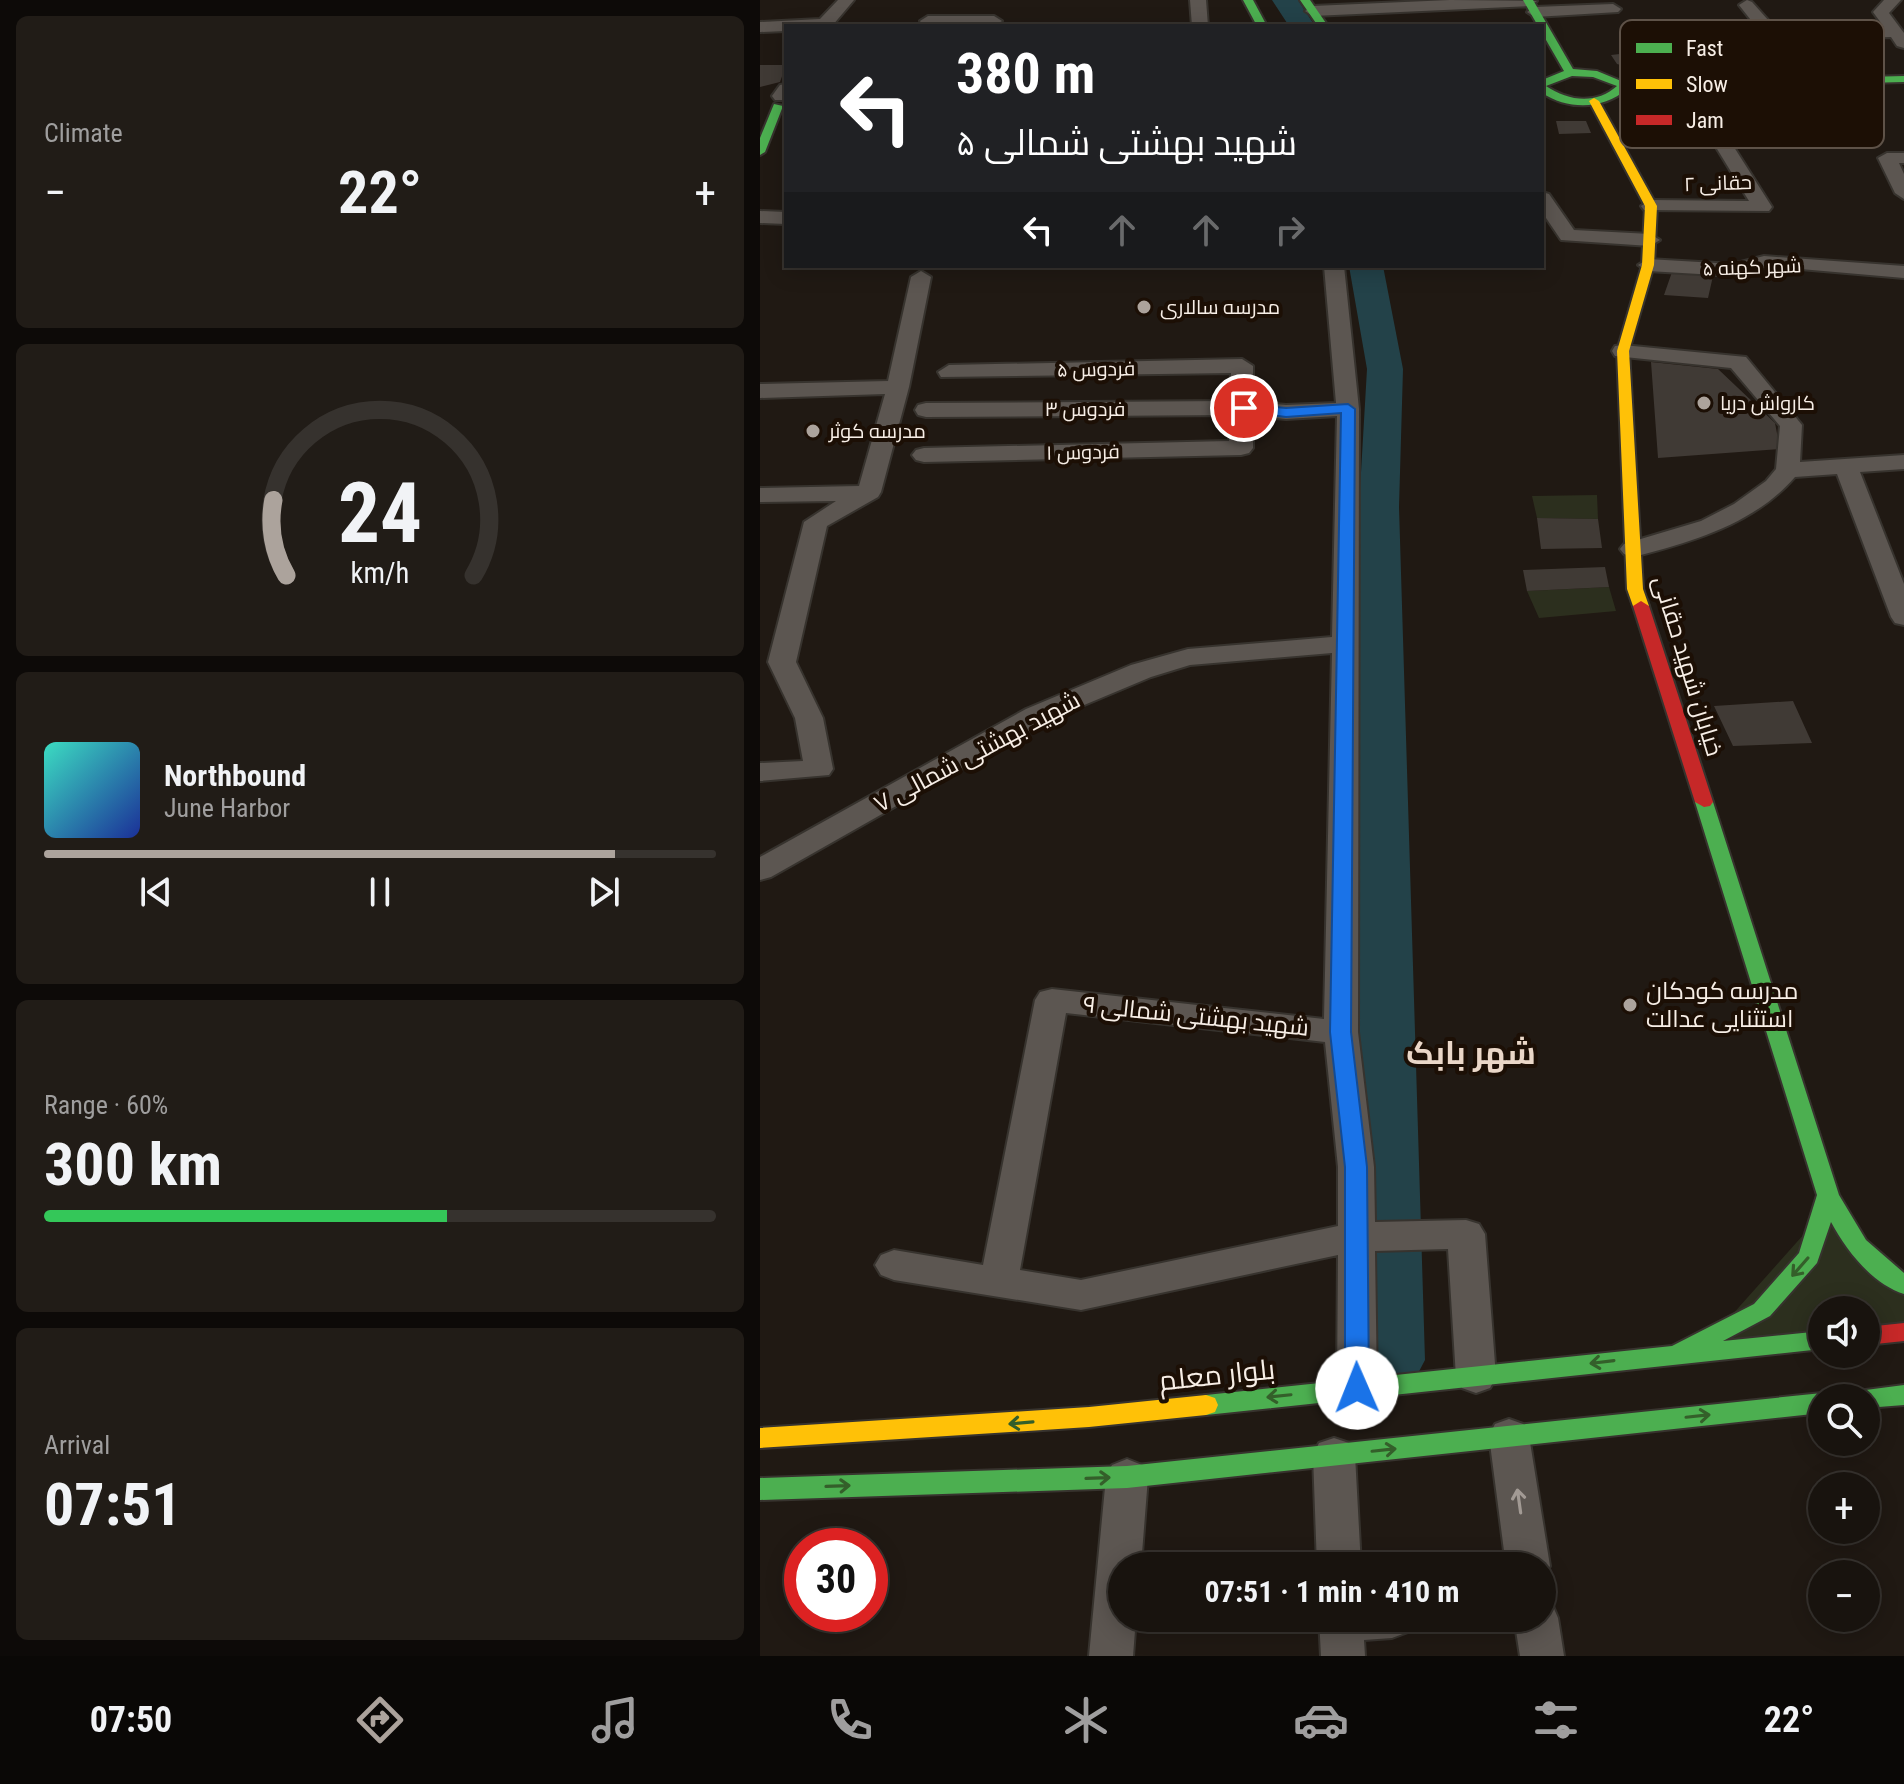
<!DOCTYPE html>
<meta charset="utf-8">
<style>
:root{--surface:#18130e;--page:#211c17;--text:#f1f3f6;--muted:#9f9e9e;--line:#36322e;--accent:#aca39c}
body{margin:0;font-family:"Roboto Condensed",Cairo,sans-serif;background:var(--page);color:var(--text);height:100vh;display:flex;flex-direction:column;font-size:30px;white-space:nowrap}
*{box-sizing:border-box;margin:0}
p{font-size:26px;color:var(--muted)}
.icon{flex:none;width:44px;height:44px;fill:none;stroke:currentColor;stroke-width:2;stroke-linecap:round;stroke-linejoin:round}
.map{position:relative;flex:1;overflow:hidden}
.panel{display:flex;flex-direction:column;gap:16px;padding:16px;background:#0d0a08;width:760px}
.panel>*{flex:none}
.hud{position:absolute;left:24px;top:24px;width:760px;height:244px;border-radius:0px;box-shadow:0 4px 20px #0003,0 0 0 2px var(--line);background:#202124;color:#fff;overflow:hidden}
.tools{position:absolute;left:1048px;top:1296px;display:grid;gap:16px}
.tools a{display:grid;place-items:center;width:72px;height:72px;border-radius:50%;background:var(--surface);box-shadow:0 4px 20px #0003,0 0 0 2px var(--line);font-size:40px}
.speed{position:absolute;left:24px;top:1528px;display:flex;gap:16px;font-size:40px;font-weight:700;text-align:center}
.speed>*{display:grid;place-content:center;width:104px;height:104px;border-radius:50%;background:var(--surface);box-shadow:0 4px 20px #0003,0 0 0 2px var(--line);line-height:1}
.speed .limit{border:12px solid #d22;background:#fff;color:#111}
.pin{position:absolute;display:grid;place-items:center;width:68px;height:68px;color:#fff;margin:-34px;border:4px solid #fff;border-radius:50%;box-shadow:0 2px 8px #0007}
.me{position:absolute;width:88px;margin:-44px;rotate:359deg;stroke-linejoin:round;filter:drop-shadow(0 0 6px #0008)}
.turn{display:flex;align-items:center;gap:28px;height:168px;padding:0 40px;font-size:36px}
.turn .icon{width:104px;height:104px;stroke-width:2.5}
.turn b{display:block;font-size:56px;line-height:68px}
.lanes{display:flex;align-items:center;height:76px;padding:0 40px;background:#0003;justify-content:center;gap:40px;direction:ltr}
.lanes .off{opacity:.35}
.big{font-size:60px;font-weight:700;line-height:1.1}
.panel .tile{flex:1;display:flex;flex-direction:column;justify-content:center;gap:12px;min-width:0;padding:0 28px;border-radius:12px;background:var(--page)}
.panel .dial{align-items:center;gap:0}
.dial svg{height:208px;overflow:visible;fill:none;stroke:var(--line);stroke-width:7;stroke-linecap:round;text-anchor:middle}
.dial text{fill:var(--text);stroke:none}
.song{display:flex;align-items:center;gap:24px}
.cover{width:96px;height:96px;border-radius:12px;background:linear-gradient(135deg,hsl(170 70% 55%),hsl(230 70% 35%))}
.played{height:8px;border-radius:4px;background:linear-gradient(90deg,var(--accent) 85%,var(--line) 85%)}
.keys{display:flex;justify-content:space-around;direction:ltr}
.heat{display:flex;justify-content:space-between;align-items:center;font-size:44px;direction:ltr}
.charge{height:12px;border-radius:6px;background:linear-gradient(90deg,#34c759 60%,var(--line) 0)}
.trip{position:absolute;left:348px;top:1552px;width:448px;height:80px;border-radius:40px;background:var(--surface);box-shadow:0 4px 20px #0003,0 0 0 2px var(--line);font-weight:700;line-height:80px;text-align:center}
.tab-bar{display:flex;height:128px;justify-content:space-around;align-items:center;background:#0a0806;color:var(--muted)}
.tab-bar .icon{width:56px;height:56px}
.tab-bar .current{color:var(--accent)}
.tab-bar b{font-size:36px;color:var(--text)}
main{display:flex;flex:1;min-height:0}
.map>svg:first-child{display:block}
.green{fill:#2c2f1e}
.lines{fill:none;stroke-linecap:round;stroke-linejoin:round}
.river{fill:#234249;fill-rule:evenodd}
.building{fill:#403a35}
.street-casing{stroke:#37332e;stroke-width:4}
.fast-casing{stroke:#37332e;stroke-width:4}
.slow-casing{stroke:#37332e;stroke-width:4}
.jam-casing{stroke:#37332e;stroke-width:4}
.street{fill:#5c5651;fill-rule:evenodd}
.fast{fill:#4caf50;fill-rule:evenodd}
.slow{fill:#ffc107;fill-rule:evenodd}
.jam{fill:#c62828;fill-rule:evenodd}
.oneway{stroke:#345f2a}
.oneway2{stroke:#a29a94}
.route{fill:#1a73e8;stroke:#114b97;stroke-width:2}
.poi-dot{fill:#aca39c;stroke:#1c0f05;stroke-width:3}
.labels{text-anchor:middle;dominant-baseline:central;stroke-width:8;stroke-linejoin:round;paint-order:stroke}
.far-street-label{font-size:20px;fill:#f7eee6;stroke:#1c0f05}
.far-poi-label{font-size:20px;fill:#f7eee6;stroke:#1c0f05;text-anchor:start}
.street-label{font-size:24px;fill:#f7eee6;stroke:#1c0f05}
.poi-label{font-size:24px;fill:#f7eee6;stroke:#1c0f05;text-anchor:start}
.near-street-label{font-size:28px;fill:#f7eee6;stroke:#1c0f05}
.district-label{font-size:32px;font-weight:bold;fill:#ead7c8;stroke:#1c0f05}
.key{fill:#1c0f05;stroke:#5e5248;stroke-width:2}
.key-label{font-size:22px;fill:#f7eee6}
</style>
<main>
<section class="panel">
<div class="tile"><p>Climate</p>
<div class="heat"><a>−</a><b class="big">22°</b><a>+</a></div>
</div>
<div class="tile dial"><svg viewBox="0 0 100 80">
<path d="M14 69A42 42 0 1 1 86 69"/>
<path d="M14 69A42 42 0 0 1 9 40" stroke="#aca39c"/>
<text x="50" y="56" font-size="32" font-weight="700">24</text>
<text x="50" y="72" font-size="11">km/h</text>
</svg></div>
<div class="tile">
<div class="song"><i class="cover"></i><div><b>Northbound</b><p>June Harbor</p></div></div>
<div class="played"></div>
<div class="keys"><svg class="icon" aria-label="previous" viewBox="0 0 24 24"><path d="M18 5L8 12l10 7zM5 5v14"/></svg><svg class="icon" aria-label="pause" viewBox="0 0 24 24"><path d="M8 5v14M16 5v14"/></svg><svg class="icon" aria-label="next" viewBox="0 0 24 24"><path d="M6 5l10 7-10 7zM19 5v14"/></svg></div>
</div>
<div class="tile"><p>Range · 60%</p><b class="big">300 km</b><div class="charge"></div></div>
<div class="tile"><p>Arrival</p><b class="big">07:51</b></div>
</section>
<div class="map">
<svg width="1144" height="1656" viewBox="0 0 1144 1656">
<rect width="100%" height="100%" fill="#201913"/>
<path class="green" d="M837,495L838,519L777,518L772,496Z
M849,587L856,611L779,618L767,591Z
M1069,1206L1144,1290V1322L1106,1326V1310H1062V1331L947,1343Z"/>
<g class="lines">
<path class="river" d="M512,0H538L555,26H529Z
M589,266H623L643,369L639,507L665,1360L655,1379L632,1387L609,1379L599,1360V507L607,369Z"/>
</g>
<path class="building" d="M925,32L940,73L893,74L857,64L851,55L886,51L876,33Z
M0,65H26L20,82L0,87Z
M796,121H826L831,133L799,134Z
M912,272L953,276L948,298L904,295Z
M891,362L958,369L1015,423L1020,449L898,458Z
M777,518L838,519L842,548L781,549Z
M845,567L849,587L767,591L763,570Z
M1033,701L1052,743L973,746L954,706Z"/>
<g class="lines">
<g class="street-casing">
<path id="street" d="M78,0H94L72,26H26V31L0,32V22L60,19Z
M430,0H446L448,26H432Z
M690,0L777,1L769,6L553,16L545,11L553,6Z
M987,0L992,2L1017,30L1124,27L1113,12L1124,0H1141L1129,13L1144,33V48L1137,46L1131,37L1024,40L1053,82L1063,105L1054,110L974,113L972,144L1012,207L1009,211L884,210L881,206L891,200L989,201L954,144L957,108L966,103L1044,100C1029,63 1003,36 979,5Z
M853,4L861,9L858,12L775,17L767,12L775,7Z
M168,16H234L242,21L234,26L162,24L160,21Z
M26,84V100H15L12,96L20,85Z
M1127,153H1144V163H1139L1144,174V199L1135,193L1118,158Z
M782,192L789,194L814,230L890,234L900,240L890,246L801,240L782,212Z
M0,211L26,212V224L0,223Z
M1004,256L1144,266V278L1029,268H1004L973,276L888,271L878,265L888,259L973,264Z
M564,266H584L599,409L598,1032L614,1167L615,1222L706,1220L719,1224L725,1234L736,1377L730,1388L716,1393L702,1388L696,1377L688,1249L615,1251L617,1388L611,1400L597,1404L583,1400L577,1388L578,1255L321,1310L134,1280L121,1275L115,1265L121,1255L134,1250L223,1265L275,1000L280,992L292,989L564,1019L572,653L430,665L391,677L286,721L11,877L0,880V857L266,709L371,665L428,649L572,637L577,416L526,419L493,416V448L489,453L481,455L164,462L156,460L152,455L156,450L164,448L469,441L470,415L166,417L158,415L155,410L158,405L166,403L470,401L471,373L181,377L178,372L189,365L482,359L493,366V402L526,405L576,403ZM306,1013L565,1042L578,1167V1226L321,1280L260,1270Z
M161,271L171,277L149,387L121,492L118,497L67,526L36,662L63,718L73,769L69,775L0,781V763L43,761L35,718L8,662L44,522L76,501L0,502V488L99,486L125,394L0,398V384L128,381L151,277Z
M863,345L986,357L1042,425L1040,462L1144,455V469L1100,472L1144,584V625L1135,623L1131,617L1077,474L1035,477C994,524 932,542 873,557L864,554L860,549L864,544L941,521L974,504L1006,481L1016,469L1020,426L971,368L855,356L852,351L855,346Z
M749,1419L763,1424L769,1436L790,1566L782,1580V1566H746L729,1436L735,1424Z
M574,1438L589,1443L595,1455L601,1566H557L553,1455L559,1443Z
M367,1459L382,1465L388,1477L381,1566H362V1618H376L373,1656H329L346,1477L352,1465Z
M782,1600L792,1604L798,1618L804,1656H760L754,1618H782Z
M559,1618H654L648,1632L632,1638L604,1640L605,1656H561Z"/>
</g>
<g class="fast-casing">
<path id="fast" d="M483,0H493L507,26H497Z
M540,0H550L568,26H558Z
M763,0H773L813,69L837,71L866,83L1144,76V82L867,89C843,110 808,110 782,93V80L804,71L782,33V26H778ZM812,76L833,77L857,86C836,105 808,101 786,86Z
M14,104L23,106L5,152L0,155V138Z
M944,797L953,802L1079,1195L1106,1240L1144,1273V1294C1112,1284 1086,1250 1071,1222L1057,1263L1010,1316L963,1341L1062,1331V1349L446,1415L437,1412L434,1405L437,1398L446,1395L912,1346L994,1304L1039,1253L1057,1195L935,802Z
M1144,1385V1405L1106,1408V1398H1094L1098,1391Z
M1062,1393L1072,1398H1062V1413L367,1488L0,1500V1478L367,1466Z"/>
</g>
<g class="slow-casing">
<path id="slow" d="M834,98L839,101L897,206L894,265L869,351L883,589L889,606L881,611L873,606L867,589L857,351L882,265L885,206L829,101Z
M446,1395L455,1398L458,1405L455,1412L446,1415L329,1427L0,1448V1428L329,1407Z"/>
</g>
<g class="jam-casing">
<path id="jam" d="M881,601L889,606L953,802L950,806L944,807L935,802L873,606Z
M1144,1323V1341L1106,1345V1327Z"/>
</g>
<use href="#street" class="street"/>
<use href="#fast" class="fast"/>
<use href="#slow" class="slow"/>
<use href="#jam" class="jam"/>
</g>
<defs><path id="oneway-shaft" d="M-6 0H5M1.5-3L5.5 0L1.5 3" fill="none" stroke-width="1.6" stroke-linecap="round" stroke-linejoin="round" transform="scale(2)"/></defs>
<g class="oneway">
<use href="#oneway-shaft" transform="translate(1040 1267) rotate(131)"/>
<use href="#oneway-shaft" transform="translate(842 1362) rotate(173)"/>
<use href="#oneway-shaft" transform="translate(519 1396) rotate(174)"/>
<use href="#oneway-shaft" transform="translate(938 1416) rotate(-6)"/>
<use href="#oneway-shaft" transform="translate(261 1423) rotate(175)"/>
<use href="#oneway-shaft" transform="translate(624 1450) rotate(-6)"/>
<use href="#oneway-shaft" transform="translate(338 1478) rotate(-2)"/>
<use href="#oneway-shaft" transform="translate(78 1486) rotate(-2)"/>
</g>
<use class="oneway2" href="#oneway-shaft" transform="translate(759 1501) rotate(-98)"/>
<path class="route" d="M484,404L526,408L588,404L595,409L591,1032L607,1167L609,1388L605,1395L597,1398L588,1395L585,1388V1167L570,1032L581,413L526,417L479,411L477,408Z"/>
<g class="poi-dot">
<circle cx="384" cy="307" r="8"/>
<circle cx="944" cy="403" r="8"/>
<circle cx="53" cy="431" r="8"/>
<circle cx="870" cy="1005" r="8"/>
</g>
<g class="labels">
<g class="far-street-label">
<text transform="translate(958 183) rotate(-2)">حقانی ۲</text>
<text transform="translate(992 267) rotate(-2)">شهر کهنه ۵</text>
<text transform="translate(336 369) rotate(-1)">فردوس ۵</text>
<text x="325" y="409">فردوس ۳</text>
<text transform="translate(323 452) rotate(-1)">فردوس ۱</text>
</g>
<g class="far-poi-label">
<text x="400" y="307">مدرسه سالاری</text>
<text x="960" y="403">کارواش دریا</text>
<text x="69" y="431">مدرسه کوثر</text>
</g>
<g class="street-label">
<text transform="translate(928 666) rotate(73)">خیابان شهید حقانی</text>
<text transform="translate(217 752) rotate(-28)">شهید بهشتی شمالی ۷</text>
<text transform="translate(436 1016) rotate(6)">شهید بهشتی شمالی ۹</text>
</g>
<g class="poi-label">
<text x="886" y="991">مدرسه کودکان<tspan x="886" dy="28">استثنایی عدالت</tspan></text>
</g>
<g class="near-street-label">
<text transform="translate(457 1375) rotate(-6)">بلوار معلم</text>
</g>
<g class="district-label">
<text x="711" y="1053">شهر بابک</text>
</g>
</g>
<rect x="860" y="20" width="264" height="128" rx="12" class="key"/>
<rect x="876" y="43" width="36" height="10" fill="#4caf50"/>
<rect x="876" y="79" width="36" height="10" fill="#ffc107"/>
<rect x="876" y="115" width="36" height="10" fill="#c62828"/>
<g class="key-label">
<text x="926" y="56">Fast</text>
<text x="926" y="92">Slow</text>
<text x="926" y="128">Jam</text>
</g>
</svg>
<div class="tools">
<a><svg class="icon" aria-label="sound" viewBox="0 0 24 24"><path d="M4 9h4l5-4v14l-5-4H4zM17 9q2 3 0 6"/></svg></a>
<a><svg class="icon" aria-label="search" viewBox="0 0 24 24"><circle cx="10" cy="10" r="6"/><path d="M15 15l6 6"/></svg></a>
<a>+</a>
<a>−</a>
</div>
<div class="speed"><div class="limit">30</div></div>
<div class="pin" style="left:484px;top:408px;background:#d93025"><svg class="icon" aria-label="arrive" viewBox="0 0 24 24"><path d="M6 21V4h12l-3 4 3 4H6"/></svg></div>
<svg class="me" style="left:597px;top:1388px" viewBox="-20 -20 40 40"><circle r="19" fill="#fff"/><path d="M0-13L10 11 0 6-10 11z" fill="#1a73e8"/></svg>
<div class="trip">07:51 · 1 min · 410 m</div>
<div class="hud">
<div class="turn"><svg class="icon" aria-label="left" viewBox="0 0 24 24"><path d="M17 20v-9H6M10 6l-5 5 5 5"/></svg><div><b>380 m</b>شهید بهشتی شمالی ۵</div></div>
<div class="lanes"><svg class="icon" aria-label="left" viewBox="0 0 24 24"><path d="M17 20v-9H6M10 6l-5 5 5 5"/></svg><svg class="icon off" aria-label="ahead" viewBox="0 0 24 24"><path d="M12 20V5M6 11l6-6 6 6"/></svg><svg class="icon off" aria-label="ahead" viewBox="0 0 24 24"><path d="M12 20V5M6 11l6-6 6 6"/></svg><svg class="icon off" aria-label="right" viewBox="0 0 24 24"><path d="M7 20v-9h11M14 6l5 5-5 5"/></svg></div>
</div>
</div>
</main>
<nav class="tab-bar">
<b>07:50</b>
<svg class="icon current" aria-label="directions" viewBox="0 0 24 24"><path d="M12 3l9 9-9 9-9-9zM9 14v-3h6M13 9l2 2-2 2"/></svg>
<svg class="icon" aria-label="music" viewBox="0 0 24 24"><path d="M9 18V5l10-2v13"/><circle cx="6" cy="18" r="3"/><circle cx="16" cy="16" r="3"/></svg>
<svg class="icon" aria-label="phone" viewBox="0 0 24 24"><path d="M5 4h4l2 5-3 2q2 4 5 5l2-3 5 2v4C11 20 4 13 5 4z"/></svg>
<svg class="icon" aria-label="climate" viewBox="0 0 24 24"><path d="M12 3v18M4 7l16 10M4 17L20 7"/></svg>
<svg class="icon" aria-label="car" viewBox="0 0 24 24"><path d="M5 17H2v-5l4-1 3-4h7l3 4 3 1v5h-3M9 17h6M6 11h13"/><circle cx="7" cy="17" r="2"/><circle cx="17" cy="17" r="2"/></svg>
<svg class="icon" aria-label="filters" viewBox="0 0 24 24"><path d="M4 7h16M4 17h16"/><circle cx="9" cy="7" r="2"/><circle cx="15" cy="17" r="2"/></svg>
<b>22°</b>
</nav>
